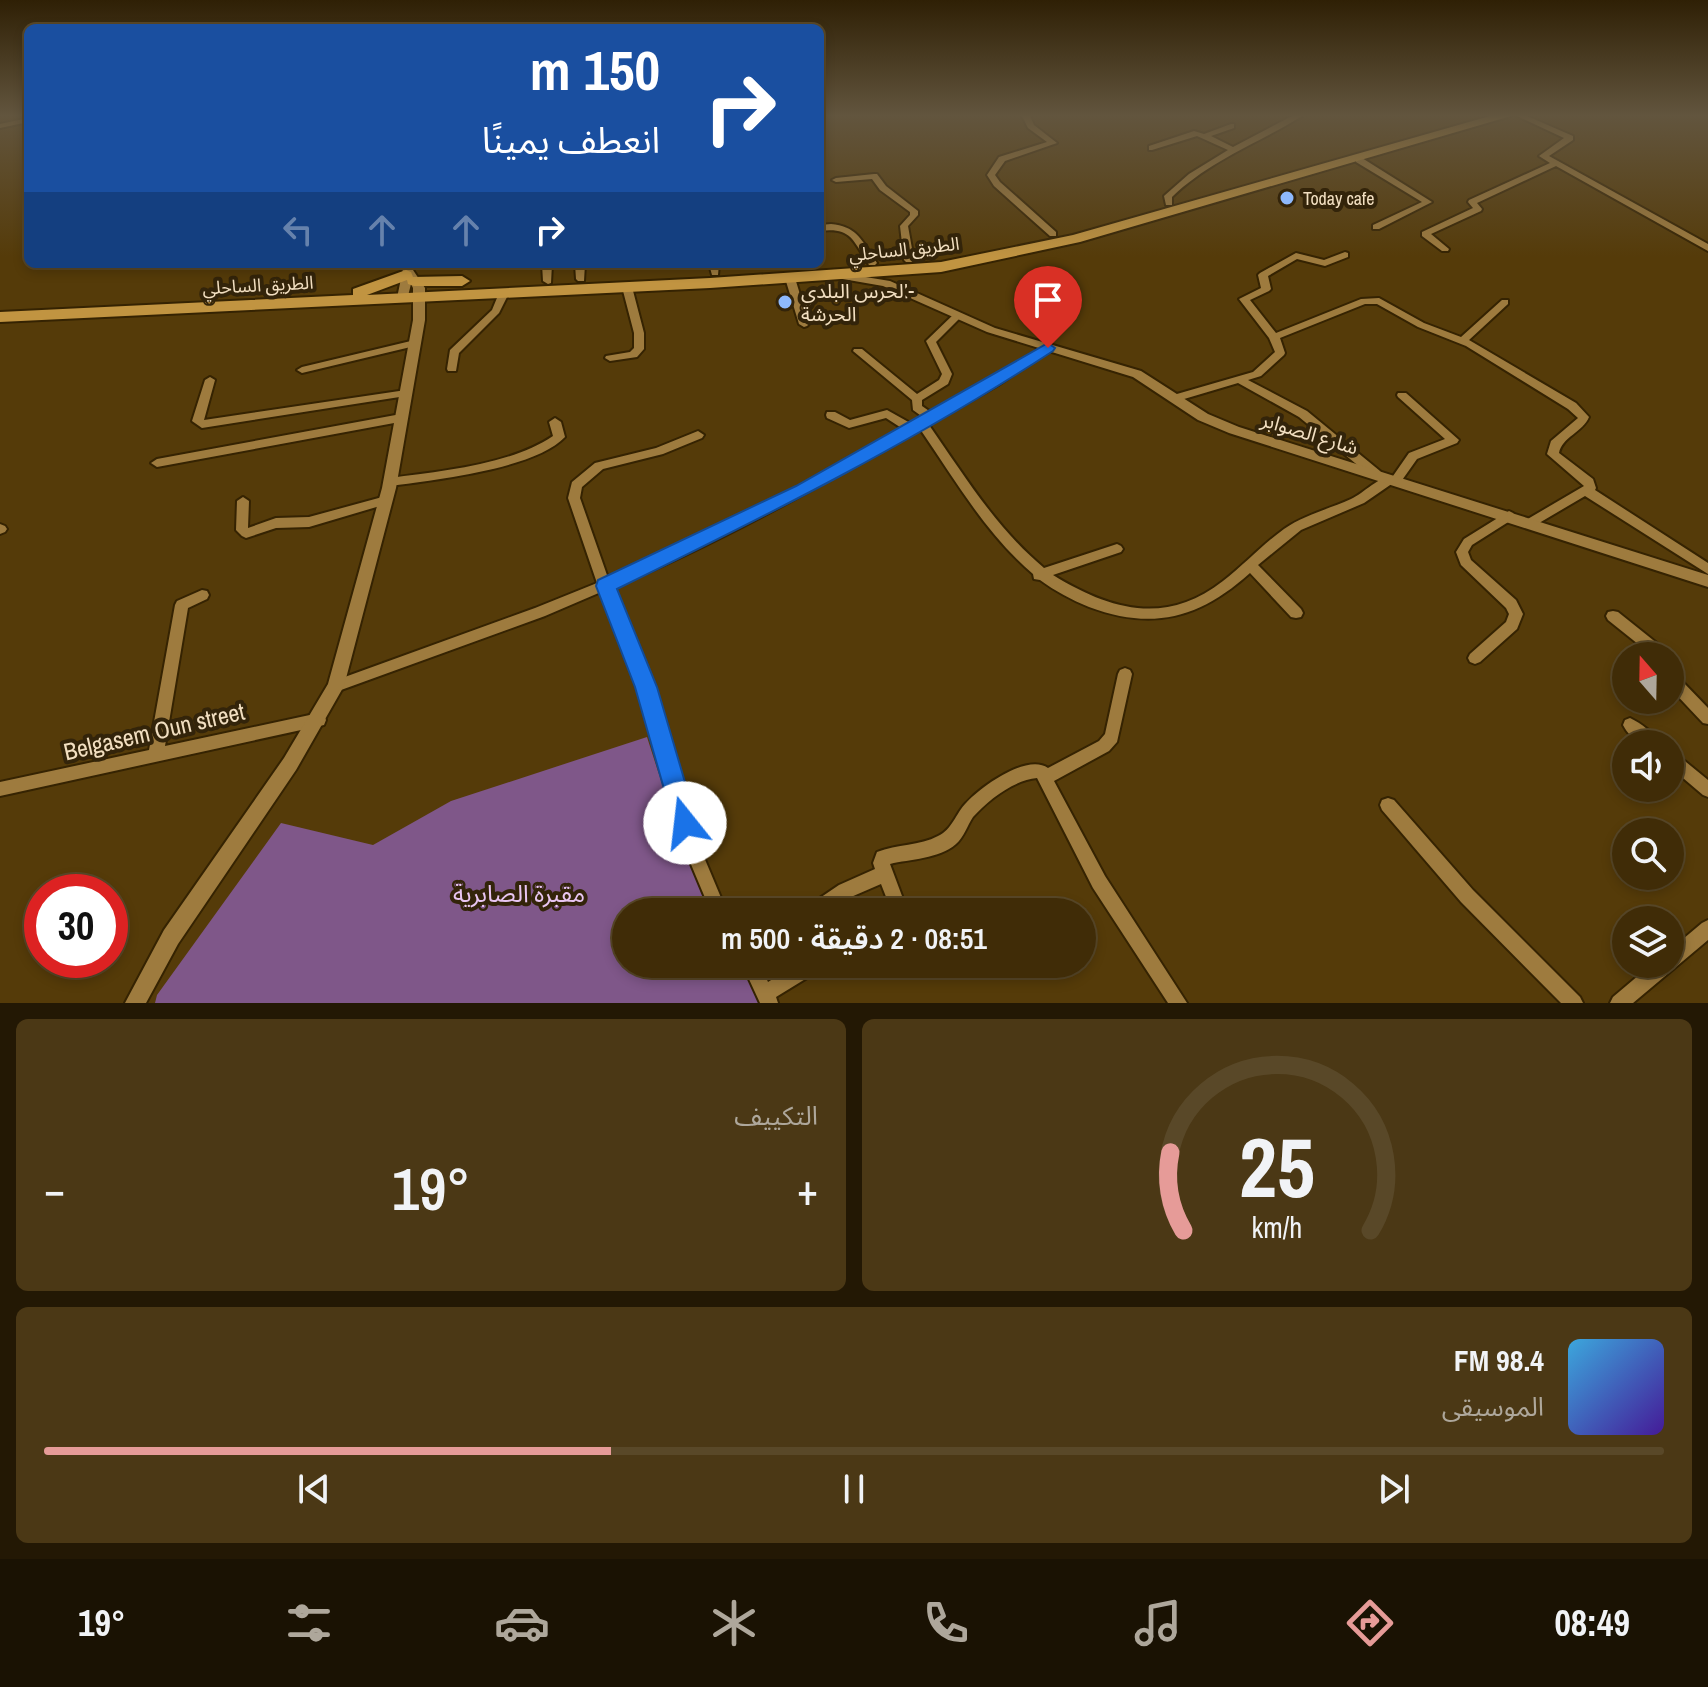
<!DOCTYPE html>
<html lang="ar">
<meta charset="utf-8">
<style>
:root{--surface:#402c07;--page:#4b3815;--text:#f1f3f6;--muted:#aea79b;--line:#594828;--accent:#e69b98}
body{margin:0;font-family:"Archivo Narrow","Noto Sans Arabic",sans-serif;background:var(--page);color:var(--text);direction:rtl;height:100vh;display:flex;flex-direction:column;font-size:30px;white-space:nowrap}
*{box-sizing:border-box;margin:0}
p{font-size:26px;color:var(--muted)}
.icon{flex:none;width:44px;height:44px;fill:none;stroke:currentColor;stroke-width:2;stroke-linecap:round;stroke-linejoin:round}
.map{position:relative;height:1003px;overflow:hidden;direction:ltr}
.details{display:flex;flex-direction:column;gap:16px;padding:16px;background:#231804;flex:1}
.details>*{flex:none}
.guide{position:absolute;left:24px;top:24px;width:800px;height:244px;border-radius:12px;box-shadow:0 4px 12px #0003,0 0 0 2px var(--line);direction:rtl;background:#1a4fa0;color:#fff;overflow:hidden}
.needle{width:52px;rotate:340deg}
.fabs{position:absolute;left:1612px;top:642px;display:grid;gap:16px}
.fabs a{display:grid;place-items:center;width:72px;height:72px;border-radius:50%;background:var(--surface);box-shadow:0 4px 12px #0003,0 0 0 2px var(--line);font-size:40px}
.speed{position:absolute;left:24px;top:874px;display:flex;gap:16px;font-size:40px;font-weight:700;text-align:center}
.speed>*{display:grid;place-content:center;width:104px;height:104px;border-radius:50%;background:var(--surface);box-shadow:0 4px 12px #0003,0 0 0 2px var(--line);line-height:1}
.speed .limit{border:12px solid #d22;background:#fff;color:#111}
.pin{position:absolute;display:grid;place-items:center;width:68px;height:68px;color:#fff;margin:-82px -34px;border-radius:50% 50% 50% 0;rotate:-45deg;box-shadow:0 0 8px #0007}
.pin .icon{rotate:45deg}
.me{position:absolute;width:88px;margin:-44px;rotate:344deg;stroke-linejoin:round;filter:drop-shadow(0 0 6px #0008)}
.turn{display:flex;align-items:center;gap:28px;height:168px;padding:0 32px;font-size:36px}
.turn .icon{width:104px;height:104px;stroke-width:2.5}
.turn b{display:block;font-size:56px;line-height:68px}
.lanes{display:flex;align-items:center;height:76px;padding:0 32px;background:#0003;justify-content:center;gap:40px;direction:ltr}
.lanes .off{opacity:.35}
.big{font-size:60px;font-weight:600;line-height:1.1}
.details .card{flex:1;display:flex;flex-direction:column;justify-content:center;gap:12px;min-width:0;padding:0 28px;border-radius:12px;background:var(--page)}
.details .dial{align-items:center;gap:0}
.dial svg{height:208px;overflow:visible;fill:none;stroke:var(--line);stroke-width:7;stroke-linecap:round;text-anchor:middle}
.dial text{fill:var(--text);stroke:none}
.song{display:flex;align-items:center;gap:24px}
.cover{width:96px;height:96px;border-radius:12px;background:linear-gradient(135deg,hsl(200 70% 55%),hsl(260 70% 35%))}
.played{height:8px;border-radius:4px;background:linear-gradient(90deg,var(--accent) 35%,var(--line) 35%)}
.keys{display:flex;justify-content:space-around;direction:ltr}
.heat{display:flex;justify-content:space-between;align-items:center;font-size:44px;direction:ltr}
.details .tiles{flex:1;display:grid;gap:16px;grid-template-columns:1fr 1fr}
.card:last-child{grid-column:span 2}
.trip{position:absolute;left:612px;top:898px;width:484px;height:80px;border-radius:40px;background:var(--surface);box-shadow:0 4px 12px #0003,0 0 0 2px var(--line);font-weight:600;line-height:80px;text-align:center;direction:rtl}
.tabs{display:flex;height:128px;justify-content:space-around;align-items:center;background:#1a1203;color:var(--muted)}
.tabs .icon{width:56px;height:56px}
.tabs .on{color:var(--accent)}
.tabs b{font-size:36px;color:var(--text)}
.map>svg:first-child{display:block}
.green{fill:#7f5789}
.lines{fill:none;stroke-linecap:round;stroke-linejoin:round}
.minor-casing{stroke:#352302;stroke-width:4}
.tertiary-casing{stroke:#352302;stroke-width:4}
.trunk-casing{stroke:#352302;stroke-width:4}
.minor{fill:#9e7b3e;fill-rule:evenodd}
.tertiary{fill:#9e7b3e;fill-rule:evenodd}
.trunk{fill:#c19441;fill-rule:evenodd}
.route{fill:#1a73e8;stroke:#114b97;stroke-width:2}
.poi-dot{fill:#8eb9fc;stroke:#33240a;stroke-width:3}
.labels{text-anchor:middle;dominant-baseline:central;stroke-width:8;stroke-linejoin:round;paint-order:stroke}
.far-poi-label{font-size:18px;fill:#f2dfc1;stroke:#33240a;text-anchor:start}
.far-street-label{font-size:18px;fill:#f2dfc1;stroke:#33240a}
.poi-label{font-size:20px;fill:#f2dfc1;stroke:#33240a;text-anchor:start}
.street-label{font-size:20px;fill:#f2dfc1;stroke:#33240a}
.near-street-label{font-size:24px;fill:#f2dfc1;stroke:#33240a}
.near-park-label{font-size:24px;fill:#e9c6f2;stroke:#33240a}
</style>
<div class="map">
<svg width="1708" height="1003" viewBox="0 0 1708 1003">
<rect width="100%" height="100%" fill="#553b09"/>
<path class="green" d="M647,737L678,834L709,912H626V964H740L766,1003H155L157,995L281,823L373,845L451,801Z"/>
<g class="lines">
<g class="minor-casing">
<path id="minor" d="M1022,116H1030L1034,125L1057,143L1005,161L995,175L1000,182L1056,232V236H1050L994,186L987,175L999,157L1047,142L1028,128Z
M1292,116H1302C1259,143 1210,160 1172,197V205H1166L1164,196L1189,174L1228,150L1197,136L1152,150H1149V146L1194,131L1204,134L1231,124H1234V128L1211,136L1233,147Z
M1517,116H1527L1573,136V140L1549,156L1708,244V251L1556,166L1477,203L1482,209L1481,211L1431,234L1449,249L1448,251H1442L1422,236V232L1473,208L1468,202L1469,200L1550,163L1539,156L1564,138Z
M28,118V122L0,128V124Z
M1356,158H1362L1432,202L1379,229H1373V225L1422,202L1356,162Z
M874,174H877L886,186L918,211V215L908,226L914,260L912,262H906L904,260L900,226L910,215V212L880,190L872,179L836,182L832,180L836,178Z
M831,224C858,226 863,243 877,263L875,265H869C853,241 852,227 820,231V225Z
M1345,252L1348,253V257L1325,266L1297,259L1268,276L1271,289L1269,291L1250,300L1276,333L1361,299L1379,298L1424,323L1461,337L1502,300H1508V304L1469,340L1576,403L1589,417C1583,432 1562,437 1559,453L1593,479L1596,488L1595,490L1708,563V574L1585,496L1534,526H1526L1524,523L1526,520L1584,486L1547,454L1551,441L1578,418L1568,409L1466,346L1418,327L1377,304H1365L1280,338L1285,353L1284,355L1261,376L1248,380L1307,411L1380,471L1382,474L1380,477H1372L1299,417L1238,383L1174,402L1170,400L1169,398L1170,396L1253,372L1275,352L1269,338L1239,299L1261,288L1258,275L1260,273L1296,253L1324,260Z
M542,264H552L551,283L548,284L543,281Z
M575,264H585L584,281H578L576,279Z
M709,264H719L718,275H712Z
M790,275L795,278L809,324L807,326L804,327L799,324L785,278Z
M627,284L632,287L644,333V349L637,357L610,361L605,358L606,356L630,352L634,348V333L622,287Z
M504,290L509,293L499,313L459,353L456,371H448L447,369L450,350L492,310L499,293Z
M957,313L960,314V318L936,342L952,374L948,384L922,400V406L932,413L990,381L1044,346H1052L1053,348L998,385L929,425C964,475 996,528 1044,568L1117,544L1121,546L1123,549L1121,552L1053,575C1110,610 1166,626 1223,581C1244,565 1262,545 1284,529C1304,515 1329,509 1351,499C1364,493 1379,476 1393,476L1409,453L1445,439L1398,397L1397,395L1398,393H1406L1459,440L1457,443L1417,459L1400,483H1393L1364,503L1301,530L1258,565L1301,609L1303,613L1301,617L1296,618L1291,617L1250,573C1200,618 1153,631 1089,607C1072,600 1055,591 1040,580L1034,579L1033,574C986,534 955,480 920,429C820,486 719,543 612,588L646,666L701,850L727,912H711L685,850L632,666L601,592L545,616L341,690L336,692L331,690L329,686L331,682L535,608L597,583L568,498L572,482L595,463L656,448L698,431L704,435L702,438L663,454L603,469L582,487L580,498L608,578C710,536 807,483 903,429L886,418L849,428L827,418L826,415L827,412H835L850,420L887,410L912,424L917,419L924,418L913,410L912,400L853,351L854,349H862L917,394L939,380L942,374L926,341L954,314Z
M415,340L420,343L419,345L302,373L297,370L302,367Z
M210,377L215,380L204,420L406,390L411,393L406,396L202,428L192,421L205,380Z
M401,414L407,418L405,421L157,467L151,463L157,459Z
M555,418L561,422L565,437C535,469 434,480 390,486L384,482L390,478C441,471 510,465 553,436L549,422Z
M386,496L392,500L390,503L309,527L276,528L246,538L242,536L236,530L237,501L243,497L249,501L248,528L276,518L309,517Z
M1509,511L1513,513L1515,516L1513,519L1472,545L1468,552L1471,560L1516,600L1523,614L1517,629L1480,662L1475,664L1470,662L1468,658L1470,654L1506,622L1509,614L1506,608L1461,565L1456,552L1464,539Z
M0,524L5,526L7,529L5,532L0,534Z
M202,590L207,591L209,595L207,599L188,608L165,746L319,713L324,715L326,720L324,725L0,796V782L149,750L175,605L177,601Z
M1613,611L1618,612L1668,652L1670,656H1653L1608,620L1606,616L1608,612Z
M1670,665L1675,667L1681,680L1708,708V724L1703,723L1670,688Z
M1125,668L1130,670L1132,674L1117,742L1109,751L1054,781L1105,876L1187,1003H1168L1093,888L1037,778C1014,780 988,800 973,817C967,826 964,837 956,844C939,859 910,859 890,864L908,912H892L881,884L851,897L829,912H809L811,904L839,885L875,869L873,863L877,852C897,844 920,846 938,836C952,830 956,813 966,803C981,787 1027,753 1048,768L1099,741L1105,734L1118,674L1120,670Z
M1630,718C1641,723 1655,734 1660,744C1643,744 1632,742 1623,725L1625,720Z
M1670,751L1675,753L1708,780V797L1703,795L1670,767Z
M1388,798L1394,800L1473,890L1580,997L1583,1003H1561L1461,902L1382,810L1380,805L1382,800Z
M1708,920V940L1633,1003H1610L1613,997L1652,964H1670V950L1702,923Z
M742,964H760L768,982L797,964H823L820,970L776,997L778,1003H760Z"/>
</g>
<g class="tertiary-casing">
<path id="tertiary" d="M404,264H414L413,270L425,288V320L396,488L344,686L296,770L178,944L146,1003H125L164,930L284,758L328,684L382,488L413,320V288L411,284L407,300L403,301L397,298Z
M841,273L890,281L995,328L1141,371L1208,414L1239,427L1708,575V587L1229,433L1198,420L1133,377L987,332L883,286L837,278V274Z"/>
</g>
<g class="trunk-casing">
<path id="trunk" d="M1490,116H1511L1080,242L941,272L710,288L0,322V312L353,295V289L406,270L411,272L413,277L462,276L470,281L462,286H414L408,284L407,280L367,295L710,278L941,262L1073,235Z"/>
</g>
<use href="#minor" class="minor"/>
<use href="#tertiary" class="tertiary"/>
<use href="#trunk" class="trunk"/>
</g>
<linearGradient id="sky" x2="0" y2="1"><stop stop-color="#2f2005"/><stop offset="0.45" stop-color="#62553e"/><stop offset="1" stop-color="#62553e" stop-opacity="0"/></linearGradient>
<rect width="1708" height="257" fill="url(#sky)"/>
<path class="route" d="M1048,343L1055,348L1053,351C914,442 766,516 617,589L657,687L697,823L693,831L685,835L676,831L635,687L596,586L598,580L796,486Z"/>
<g class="poi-dot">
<circle cx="1287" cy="198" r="8"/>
<circle cx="785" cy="302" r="8"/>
</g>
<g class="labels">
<g class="far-poi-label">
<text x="1303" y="198">Today cafe</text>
</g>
<g class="far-street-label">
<text transform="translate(904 249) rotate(-6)">الطريق الساحلي</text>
<text transform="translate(258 285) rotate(-3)">الطريق الساحلي</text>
</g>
<g class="poi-label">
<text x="801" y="290">الحرس البلدي-<tspan x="801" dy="23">الحرشة</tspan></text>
</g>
<g class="street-label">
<text transform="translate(1310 433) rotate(17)">شارع الصوابر</text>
</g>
<g class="near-street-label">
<text transform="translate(154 731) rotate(-13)">Belgasem Oun street</text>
</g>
<g class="near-park-label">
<text x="519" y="893">مقبرة الصابرية</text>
</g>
</g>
</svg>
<div class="fabs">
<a><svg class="needle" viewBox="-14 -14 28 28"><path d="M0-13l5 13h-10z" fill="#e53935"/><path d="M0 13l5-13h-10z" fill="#aea79b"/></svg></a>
<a><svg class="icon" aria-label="sound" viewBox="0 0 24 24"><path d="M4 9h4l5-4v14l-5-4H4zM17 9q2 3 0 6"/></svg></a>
<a><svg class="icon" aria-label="search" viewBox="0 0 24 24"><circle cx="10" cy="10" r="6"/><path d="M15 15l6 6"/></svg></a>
<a><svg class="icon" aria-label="layers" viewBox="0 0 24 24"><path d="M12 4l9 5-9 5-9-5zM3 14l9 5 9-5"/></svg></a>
</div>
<div class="speed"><div class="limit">30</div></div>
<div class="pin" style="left:1048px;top:348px;background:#d93025"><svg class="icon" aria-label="arrive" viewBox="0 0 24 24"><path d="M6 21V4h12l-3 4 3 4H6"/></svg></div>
<svg class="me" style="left:685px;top:823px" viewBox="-20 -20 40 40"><circle r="19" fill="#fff"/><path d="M0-13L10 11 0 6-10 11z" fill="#1a73e8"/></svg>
<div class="trip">08:51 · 2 دقيقة · 500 m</div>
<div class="guide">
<div class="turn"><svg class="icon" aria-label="right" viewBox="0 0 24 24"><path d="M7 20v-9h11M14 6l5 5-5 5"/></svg><div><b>150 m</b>انعطف يمينًا</div></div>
<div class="lanes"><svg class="icon off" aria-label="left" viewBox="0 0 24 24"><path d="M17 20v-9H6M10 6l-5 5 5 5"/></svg><svg class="icon off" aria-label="ahead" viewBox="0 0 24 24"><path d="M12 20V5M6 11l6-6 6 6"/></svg><svg class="icon off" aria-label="ahead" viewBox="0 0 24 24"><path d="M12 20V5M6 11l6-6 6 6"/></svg><svg class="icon" aria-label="right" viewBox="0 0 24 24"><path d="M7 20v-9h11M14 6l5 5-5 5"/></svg></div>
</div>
</div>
<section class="details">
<div class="tiles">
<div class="card dial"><svg viewBox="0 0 100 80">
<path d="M14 69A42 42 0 1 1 86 69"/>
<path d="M14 69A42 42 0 0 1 9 39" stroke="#e69b98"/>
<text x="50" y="56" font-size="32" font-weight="700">25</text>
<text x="50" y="72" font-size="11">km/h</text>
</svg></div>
<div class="card"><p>التكييف</p>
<div class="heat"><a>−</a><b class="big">19°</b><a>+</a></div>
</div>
<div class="card">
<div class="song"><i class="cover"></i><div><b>98.4 FM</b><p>الموسيقى</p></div></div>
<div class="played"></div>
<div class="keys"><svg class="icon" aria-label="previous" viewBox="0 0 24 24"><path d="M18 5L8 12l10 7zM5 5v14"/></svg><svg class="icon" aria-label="pause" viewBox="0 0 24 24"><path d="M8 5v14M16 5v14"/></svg><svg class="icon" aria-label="next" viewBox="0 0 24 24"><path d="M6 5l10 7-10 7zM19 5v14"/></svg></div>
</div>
</div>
</section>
<nav class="tabs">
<b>08:49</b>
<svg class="icon on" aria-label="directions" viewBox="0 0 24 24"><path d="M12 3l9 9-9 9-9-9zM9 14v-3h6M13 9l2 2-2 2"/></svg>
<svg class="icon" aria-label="music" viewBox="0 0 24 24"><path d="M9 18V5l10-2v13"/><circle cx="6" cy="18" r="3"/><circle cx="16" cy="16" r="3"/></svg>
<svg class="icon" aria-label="phone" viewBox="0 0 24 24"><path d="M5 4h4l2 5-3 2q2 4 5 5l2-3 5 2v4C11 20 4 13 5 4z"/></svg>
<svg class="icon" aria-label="climate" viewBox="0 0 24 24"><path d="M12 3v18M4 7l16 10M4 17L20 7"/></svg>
<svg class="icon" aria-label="car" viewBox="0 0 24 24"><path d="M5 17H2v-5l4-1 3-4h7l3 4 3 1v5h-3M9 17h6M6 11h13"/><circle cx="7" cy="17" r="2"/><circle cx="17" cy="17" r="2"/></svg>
<svg class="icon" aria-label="filters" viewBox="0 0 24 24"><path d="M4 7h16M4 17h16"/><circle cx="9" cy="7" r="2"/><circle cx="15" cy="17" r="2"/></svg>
<b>19°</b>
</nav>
